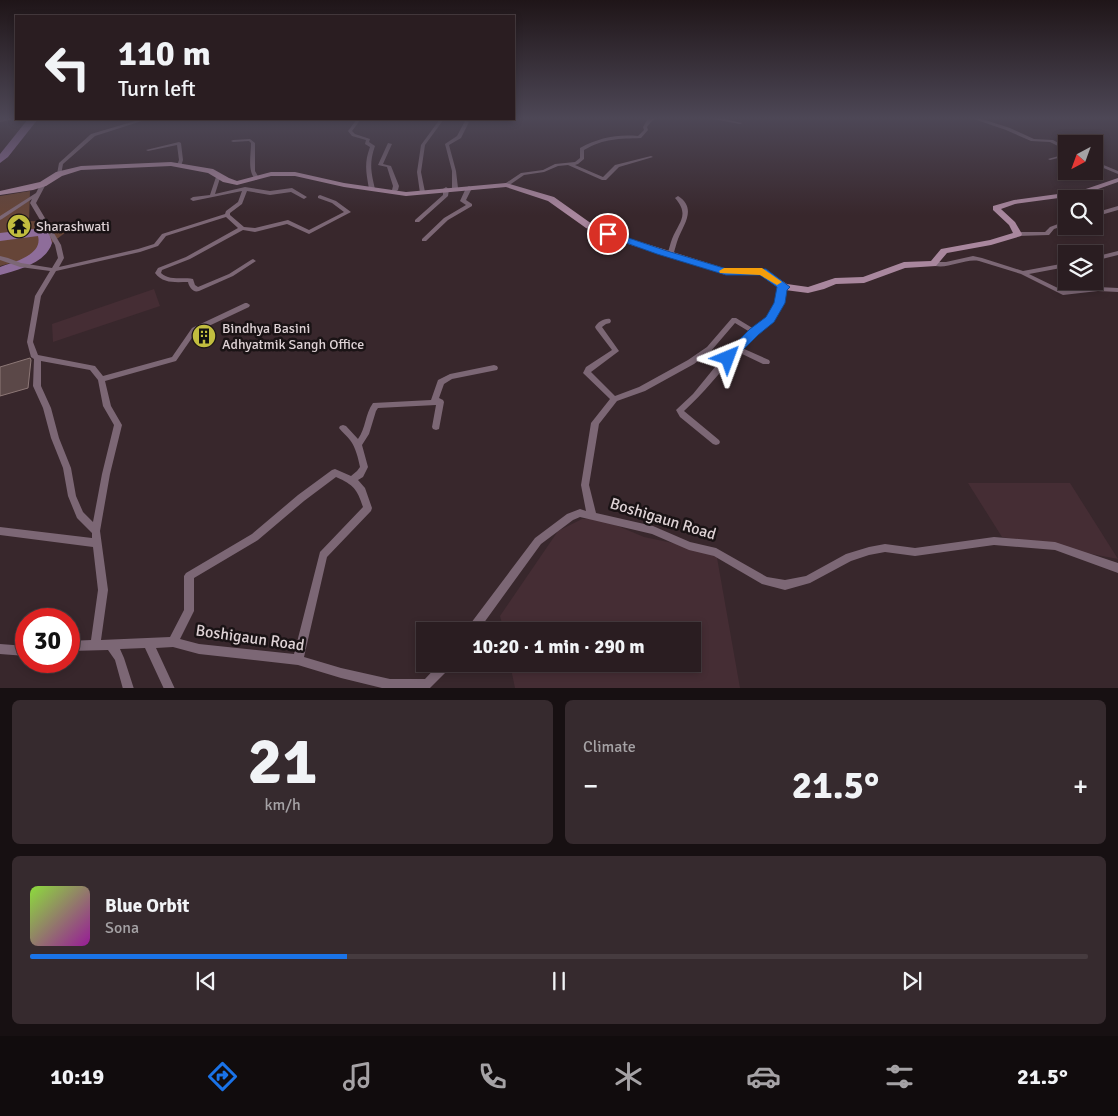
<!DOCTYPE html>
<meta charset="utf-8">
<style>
:root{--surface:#2a1d21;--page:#362a2e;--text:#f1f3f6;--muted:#a5a2a5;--line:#463b3f;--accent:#1a73e8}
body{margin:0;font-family:Signika,sans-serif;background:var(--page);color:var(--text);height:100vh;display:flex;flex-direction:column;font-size:19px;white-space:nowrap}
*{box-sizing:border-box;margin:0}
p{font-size:16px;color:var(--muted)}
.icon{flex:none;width:28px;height:28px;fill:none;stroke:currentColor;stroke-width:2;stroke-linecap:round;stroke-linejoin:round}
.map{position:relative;height:688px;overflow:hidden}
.sheet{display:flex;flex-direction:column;gap:12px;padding:12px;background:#171012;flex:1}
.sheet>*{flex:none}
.banner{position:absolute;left:15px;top:15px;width:500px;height:105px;border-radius:0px;box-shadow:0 2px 8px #0003,0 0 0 1px var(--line);background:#2a1d21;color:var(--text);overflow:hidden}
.needle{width:32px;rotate:221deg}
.fabs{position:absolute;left:1058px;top:135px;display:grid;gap:10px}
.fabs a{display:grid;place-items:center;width:45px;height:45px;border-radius:0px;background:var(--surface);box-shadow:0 2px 8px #0003,0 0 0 1px var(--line);font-size:25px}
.speed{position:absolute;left:15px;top:608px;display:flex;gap:10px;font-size:25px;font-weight:700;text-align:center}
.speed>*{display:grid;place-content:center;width:65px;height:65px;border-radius:50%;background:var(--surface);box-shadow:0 2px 8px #0003,0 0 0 1px var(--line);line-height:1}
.speed .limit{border:8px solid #d22;background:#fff;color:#111}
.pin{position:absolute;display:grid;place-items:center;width:42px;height:42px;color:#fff;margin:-21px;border:2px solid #fff;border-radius:50%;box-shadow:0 1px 5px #0007}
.me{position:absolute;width:55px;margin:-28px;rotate:44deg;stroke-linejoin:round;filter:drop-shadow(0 0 4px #0008)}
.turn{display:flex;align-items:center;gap:18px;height:105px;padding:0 20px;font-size:22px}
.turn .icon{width:65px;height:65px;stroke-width:2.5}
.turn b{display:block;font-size:35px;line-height:42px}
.big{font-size:38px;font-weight:700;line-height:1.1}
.sheet .widget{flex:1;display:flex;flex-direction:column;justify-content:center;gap:8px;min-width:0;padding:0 18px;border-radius:8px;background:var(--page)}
.sheet .dial{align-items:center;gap:0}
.dial b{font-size:65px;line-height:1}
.song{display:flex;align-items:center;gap:15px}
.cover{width:60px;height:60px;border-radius:8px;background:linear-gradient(135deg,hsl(90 70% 55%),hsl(300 70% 35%))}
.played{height:5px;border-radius:2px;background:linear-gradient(90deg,var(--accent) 30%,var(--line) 30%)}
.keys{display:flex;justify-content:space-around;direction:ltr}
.heat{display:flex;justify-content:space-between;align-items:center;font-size:28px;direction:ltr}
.sheet .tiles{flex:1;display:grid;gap:12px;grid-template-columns:1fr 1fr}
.widget:last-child{grid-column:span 2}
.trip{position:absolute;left:416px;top:622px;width:285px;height:50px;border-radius:0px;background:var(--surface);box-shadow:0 2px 8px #0003,0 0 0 1px var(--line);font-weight:700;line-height:50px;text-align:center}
.menu{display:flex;height:80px;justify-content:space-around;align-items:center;background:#110c0d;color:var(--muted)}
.menu .icon{width:35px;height:35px}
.menu .active{color:var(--accent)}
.menu b{font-size:22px;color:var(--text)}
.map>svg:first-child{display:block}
.built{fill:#452d34}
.green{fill:#664538}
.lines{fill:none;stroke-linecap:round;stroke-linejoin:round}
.river{fill:#8e6d9a;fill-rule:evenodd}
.building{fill:#5b4848;stroke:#8d7877}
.street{fill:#7c6775;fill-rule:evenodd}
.secondary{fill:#a9879e;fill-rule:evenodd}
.route{fill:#1a73e8;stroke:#114b97}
.slow{fill:#f59e0b}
.labels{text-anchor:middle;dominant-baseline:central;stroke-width:5;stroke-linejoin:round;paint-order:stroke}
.poi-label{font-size:14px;fill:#ded2d5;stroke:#1a1315;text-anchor:start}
.near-street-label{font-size:16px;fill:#ded2d5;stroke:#1a1315}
</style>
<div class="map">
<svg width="1118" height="689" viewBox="0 0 1118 689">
<rect width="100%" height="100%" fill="#38272c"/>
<path class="built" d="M154,289L160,306L53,342L52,324Z
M968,483H1070L1118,559L1002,537Z
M582,519H594L613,524L644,537L716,552L740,688H515L510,664H692V631H504L500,616L558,531Z"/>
<path class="green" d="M30,191L29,221L78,223L33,257L0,266V196Z"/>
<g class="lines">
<path class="river" d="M28,119H38L8,157L0,163V154Z
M43,228L49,232L52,243C46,263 18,270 0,275V267C14,262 43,255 38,236L0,241V233Z"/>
</g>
<path class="building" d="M30,358L31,360L28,388L0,396V367Z"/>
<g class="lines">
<path class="street" d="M9,118L16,119L0,122V120Z
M651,118H657L651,122L647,127L648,130L641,138C618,139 605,138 584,150V159L578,164L575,165L603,177L615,165L651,156L653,157L619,167L606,180H602L568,165L558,166L544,172L524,175L508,186L506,187L503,185L521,173L543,170L555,164L575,162L580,158V148C598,138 617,134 638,136L644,130L643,127L647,120Z
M707,118H720L742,123L740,124Z
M971,118H979L1010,128L1034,139L1053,140L1066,147V150L1050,142L1031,141L1006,130Z
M142,119H148L95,136L63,164L61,175L57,174L59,163L91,134Z
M357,119H361L352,131L355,134L370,139L369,142L375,146C369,163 371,172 375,189L372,191L369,189C366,172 364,163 370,147L365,144L366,140L352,136L348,131Z
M440,119H444L425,145L421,172L425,192L422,194L420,193L417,172L421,145Z
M465,121L469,122L461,138L449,145L456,171L458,188L455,190L452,188V171L445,144L457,136Z
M250,139L255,143V171L259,178L256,180C247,172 251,155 251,143L249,141L233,142L231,141L233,140Z
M179,142L181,143L183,160L181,166L177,165L179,160L177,145L148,151L146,150Z
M388,143L392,144L383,164L391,166L399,186L398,190L395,192L392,190L393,186L387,167L378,165Z
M1066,154V156L1050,160L1048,159Z
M1094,161L1118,171V174L1094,164Z
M217,174L221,175L215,194L245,187L270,191L292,188L307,197L304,199L302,198L291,192L270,195L247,191L242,204L230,213V215L244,227L255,228L288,220L309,230L344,212L332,203L318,198V196L320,195L336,201L351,212L309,234L287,224L255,232L243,230L190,259L162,270L161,273C169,281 183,277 193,279L195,285L198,287L229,274L251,260L253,259L256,261L233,276L199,291C193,293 189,287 188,282C176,282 163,284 155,273L158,268L186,257L238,228L226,217L166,236L158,246L140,252L56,271L41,296L33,342L38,355L95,366L103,376L172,357L192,328L245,303H247L250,305L249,307L196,332L176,361L105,381L111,406L122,425L110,474L100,531L108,590L101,640L170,637L184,610V576L186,573L252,534L298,495L332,470L335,469L351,476L357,471L360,467C358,458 356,448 350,440C347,436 342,432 339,428L340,426L343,425L346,426L358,439C366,428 365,414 373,403L431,400L438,380L450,374L494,365L497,366L498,368L497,370L452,379L444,384L439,398L443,400L444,402L439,429L436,430L433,429L432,427L436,405L378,408L376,411L369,434L362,445L368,467L363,477L358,480L365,488L372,508L371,511L327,557L304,657L341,668L390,679H425L439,664H451L450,668L429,689H386L341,678L298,665L199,654L173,647L156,648L175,689H164L145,648L120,649L124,658L134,689H123L115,660L108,650L69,651V641L91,640L98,590L93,547L0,535V527L92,538V533L77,518L68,496L63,468L51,438L43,408L33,386L34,359L31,357L27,342L35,296L50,271L20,267L0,260V256L8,258L21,263L52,268L58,258L55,245L30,203L32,199L2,219L0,220V216L36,193L41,183H45L46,184L36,203L61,245L64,258L59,267L138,249L154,244L162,234L225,214L226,211L238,202L242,191L193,201L190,199L193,197L210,195ZM41,361L90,370L98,380L103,406L114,425L102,474L93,522L83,512L76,496L71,468L59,438L51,408L41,386ZM336,477C354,485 357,489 363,507L320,552L294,654L199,644L180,639L194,611V578L258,540L304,501Z
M469,186L472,188L466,200L472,204V206L448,220L426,241H422V239L444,218L466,205L460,201L466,188Z
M446,187L449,189L448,196L419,222H415V220L443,195V189Z
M678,196C697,208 684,224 678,239C676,244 675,250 673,255L670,257L667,255C669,250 670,244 672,239C679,222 690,215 675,198Z
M1118,206V210L1094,217V213Z
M1066,221V225L1054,229L1049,235L1018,236L1015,234L1018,232H1045L1050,227Z
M1118,251V255L1094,261V257Z
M973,256L982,258L1023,271L1066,263V267L1029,274L1064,291L1098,287L1118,288V292L1098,291L1063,295L1021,274L979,261C963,258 944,272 930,264L933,262H946Z
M782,284L787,286L788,287L785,289C779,319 762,328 742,348L769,360L770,362L769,364H763L738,352C720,372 704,393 684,411L719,440L720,442L719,444L716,445L713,444L680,417L676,410L693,394L715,367L750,332L735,323L711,351L694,364L645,391L617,401L599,424L589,485L596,513L653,526L690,542L716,548L767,577L785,580L806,576L846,554L869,547L885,544L915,548L994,537L1055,542L1118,563V573L1055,550L994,545L915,556L885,552L869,555L851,561L810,583L785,590L762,584L714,556L689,550L652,534L580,517L573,520L541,544L478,631H467L468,627L535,538L567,514L580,509L586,511L581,485L591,423L610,399L583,373L586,367L612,350L596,329L595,327C598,322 604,318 610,319L611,321L610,323L606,324L602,327L619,351L591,372L615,396L639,387L688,360L707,347L732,318H736L754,329C770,316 775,306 779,286Z
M0,644L26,646V656L0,654Z"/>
<path class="secondary" d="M171,162L213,169L229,178L237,181L271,172H295L344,183L406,192L506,183L554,197L592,224L615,234L727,269L765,270L787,284L808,287L835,278L863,277L904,262L931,261L941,249L990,240L1013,233L1009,225L993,210V206L1014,200L1080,191L1118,178V182L1081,195L1015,204L1001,209L1015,222L1022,234L1021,236L991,245L947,253L936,266L905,268L864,283L836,284L824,289L808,293L785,290L760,275H726L609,238L586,228L548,201L506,187L406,196L344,187L295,176H271L237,185L223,182L208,173L171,166L81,170L62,176L46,186L33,190L0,195V191L40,182L56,172L81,166Z"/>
</g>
<linearGradient id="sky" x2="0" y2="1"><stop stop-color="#1f1518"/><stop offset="0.55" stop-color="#4d4756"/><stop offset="1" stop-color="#4d4756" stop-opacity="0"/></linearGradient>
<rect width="1118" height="215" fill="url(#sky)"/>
<path class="route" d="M608,231L664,250L727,269H766L790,287L787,290L785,303L774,322L758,335L732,361H724L722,358L724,355L750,329L766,317L774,303L777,287L760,275H726L657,254L604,235L603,234Z"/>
<path class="slow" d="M724,268H762L782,282L777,285L760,275L720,273L719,271Z"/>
<defs>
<g id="temple-disc" transform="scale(1.25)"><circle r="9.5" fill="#c2bd3f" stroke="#1a1315"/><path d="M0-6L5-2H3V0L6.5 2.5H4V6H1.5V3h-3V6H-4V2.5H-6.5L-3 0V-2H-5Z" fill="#111"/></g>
<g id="building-disc" transform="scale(1.25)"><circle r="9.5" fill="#c2bd3f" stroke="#1a1315"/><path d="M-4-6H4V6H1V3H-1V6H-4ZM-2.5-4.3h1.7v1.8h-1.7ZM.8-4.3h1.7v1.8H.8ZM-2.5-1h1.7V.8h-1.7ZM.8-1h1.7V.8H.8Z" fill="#111"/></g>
</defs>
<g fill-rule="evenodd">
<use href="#temple-disc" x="19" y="226"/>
<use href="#building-disc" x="204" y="336"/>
</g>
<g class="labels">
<g class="poi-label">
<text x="36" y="226">Sharashwati</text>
<text x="222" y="328">Bindhya Basini<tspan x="222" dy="16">Adhyatmik Sangh Office</tspan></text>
</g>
<g class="near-street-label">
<text transform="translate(663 519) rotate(17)">Boshigaun Road</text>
<text transform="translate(250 638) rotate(8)">Boshigaun Road</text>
</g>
</g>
</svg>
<div class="fabs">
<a><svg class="needle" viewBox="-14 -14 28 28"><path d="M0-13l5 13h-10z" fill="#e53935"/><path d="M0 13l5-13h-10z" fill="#a5a2a5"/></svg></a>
<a><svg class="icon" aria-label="search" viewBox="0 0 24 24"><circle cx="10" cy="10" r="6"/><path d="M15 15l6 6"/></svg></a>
<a><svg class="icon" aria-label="layers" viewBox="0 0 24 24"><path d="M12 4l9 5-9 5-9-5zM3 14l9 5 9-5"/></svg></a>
</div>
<div class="speed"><div class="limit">30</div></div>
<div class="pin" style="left:608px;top:234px;background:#d93025"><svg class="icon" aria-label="arrive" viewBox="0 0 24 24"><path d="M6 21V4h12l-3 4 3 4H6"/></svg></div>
<svg class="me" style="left:728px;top:358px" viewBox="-20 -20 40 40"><path d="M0-17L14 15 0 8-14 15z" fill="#1a73e8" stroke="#fff" stroke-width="4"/></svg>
<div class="trip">10:20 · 1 min · 290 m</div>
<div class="banner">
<div class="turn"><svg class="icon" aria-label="left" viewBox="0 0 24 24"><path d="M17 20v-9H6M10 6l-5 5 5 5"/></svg><div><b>110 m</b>Turn left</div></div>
</div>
</div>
<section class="sheet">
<div class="tiles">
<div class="widget dial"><b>21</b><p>km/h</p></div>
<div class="widget"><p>Climate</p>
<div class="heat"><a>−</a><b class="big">21.5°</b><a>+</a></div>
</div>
<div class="widget">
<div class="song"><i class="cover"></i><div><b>Blue Orbit</b><p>Sona</p></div></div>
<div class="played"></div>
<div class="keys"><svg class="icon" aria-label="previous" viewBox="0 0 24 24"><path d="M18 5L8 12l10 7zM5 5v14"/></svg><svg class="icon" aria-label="pause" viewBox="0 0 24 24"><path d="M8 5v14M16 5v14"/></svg><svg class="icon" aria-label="next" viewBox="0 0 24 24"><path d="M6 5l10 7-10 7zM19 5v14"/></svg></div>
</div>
</div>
</section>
<nav class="menu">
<b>10:19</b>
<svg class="icon active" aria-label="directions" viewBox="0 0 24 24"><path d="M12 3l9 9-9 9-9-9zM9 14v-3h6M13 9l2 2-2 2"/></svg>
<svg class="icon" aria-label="music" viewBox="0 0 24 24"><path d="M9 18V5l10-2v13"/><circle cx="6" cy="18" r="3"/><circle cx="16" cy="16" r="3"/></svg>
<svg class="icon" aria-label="phone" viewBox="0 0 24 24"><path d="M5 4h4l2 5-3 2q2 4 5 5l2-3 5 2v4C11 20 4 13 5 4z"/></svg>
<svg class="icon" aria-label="climate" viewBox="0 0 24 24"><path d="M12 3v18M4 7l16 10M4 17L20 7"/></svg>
<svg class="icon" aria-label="car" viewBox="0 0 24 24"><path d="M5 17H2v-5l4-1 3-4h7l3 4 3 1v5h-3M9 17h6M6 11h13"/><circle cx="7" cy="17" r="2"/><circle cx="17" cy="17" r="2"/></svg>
<svg class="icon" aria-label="filters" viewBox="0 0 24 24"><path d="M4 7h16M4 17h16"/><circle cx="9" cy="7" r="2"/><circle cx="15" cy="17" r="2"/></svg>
<b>21.5°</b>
</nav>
